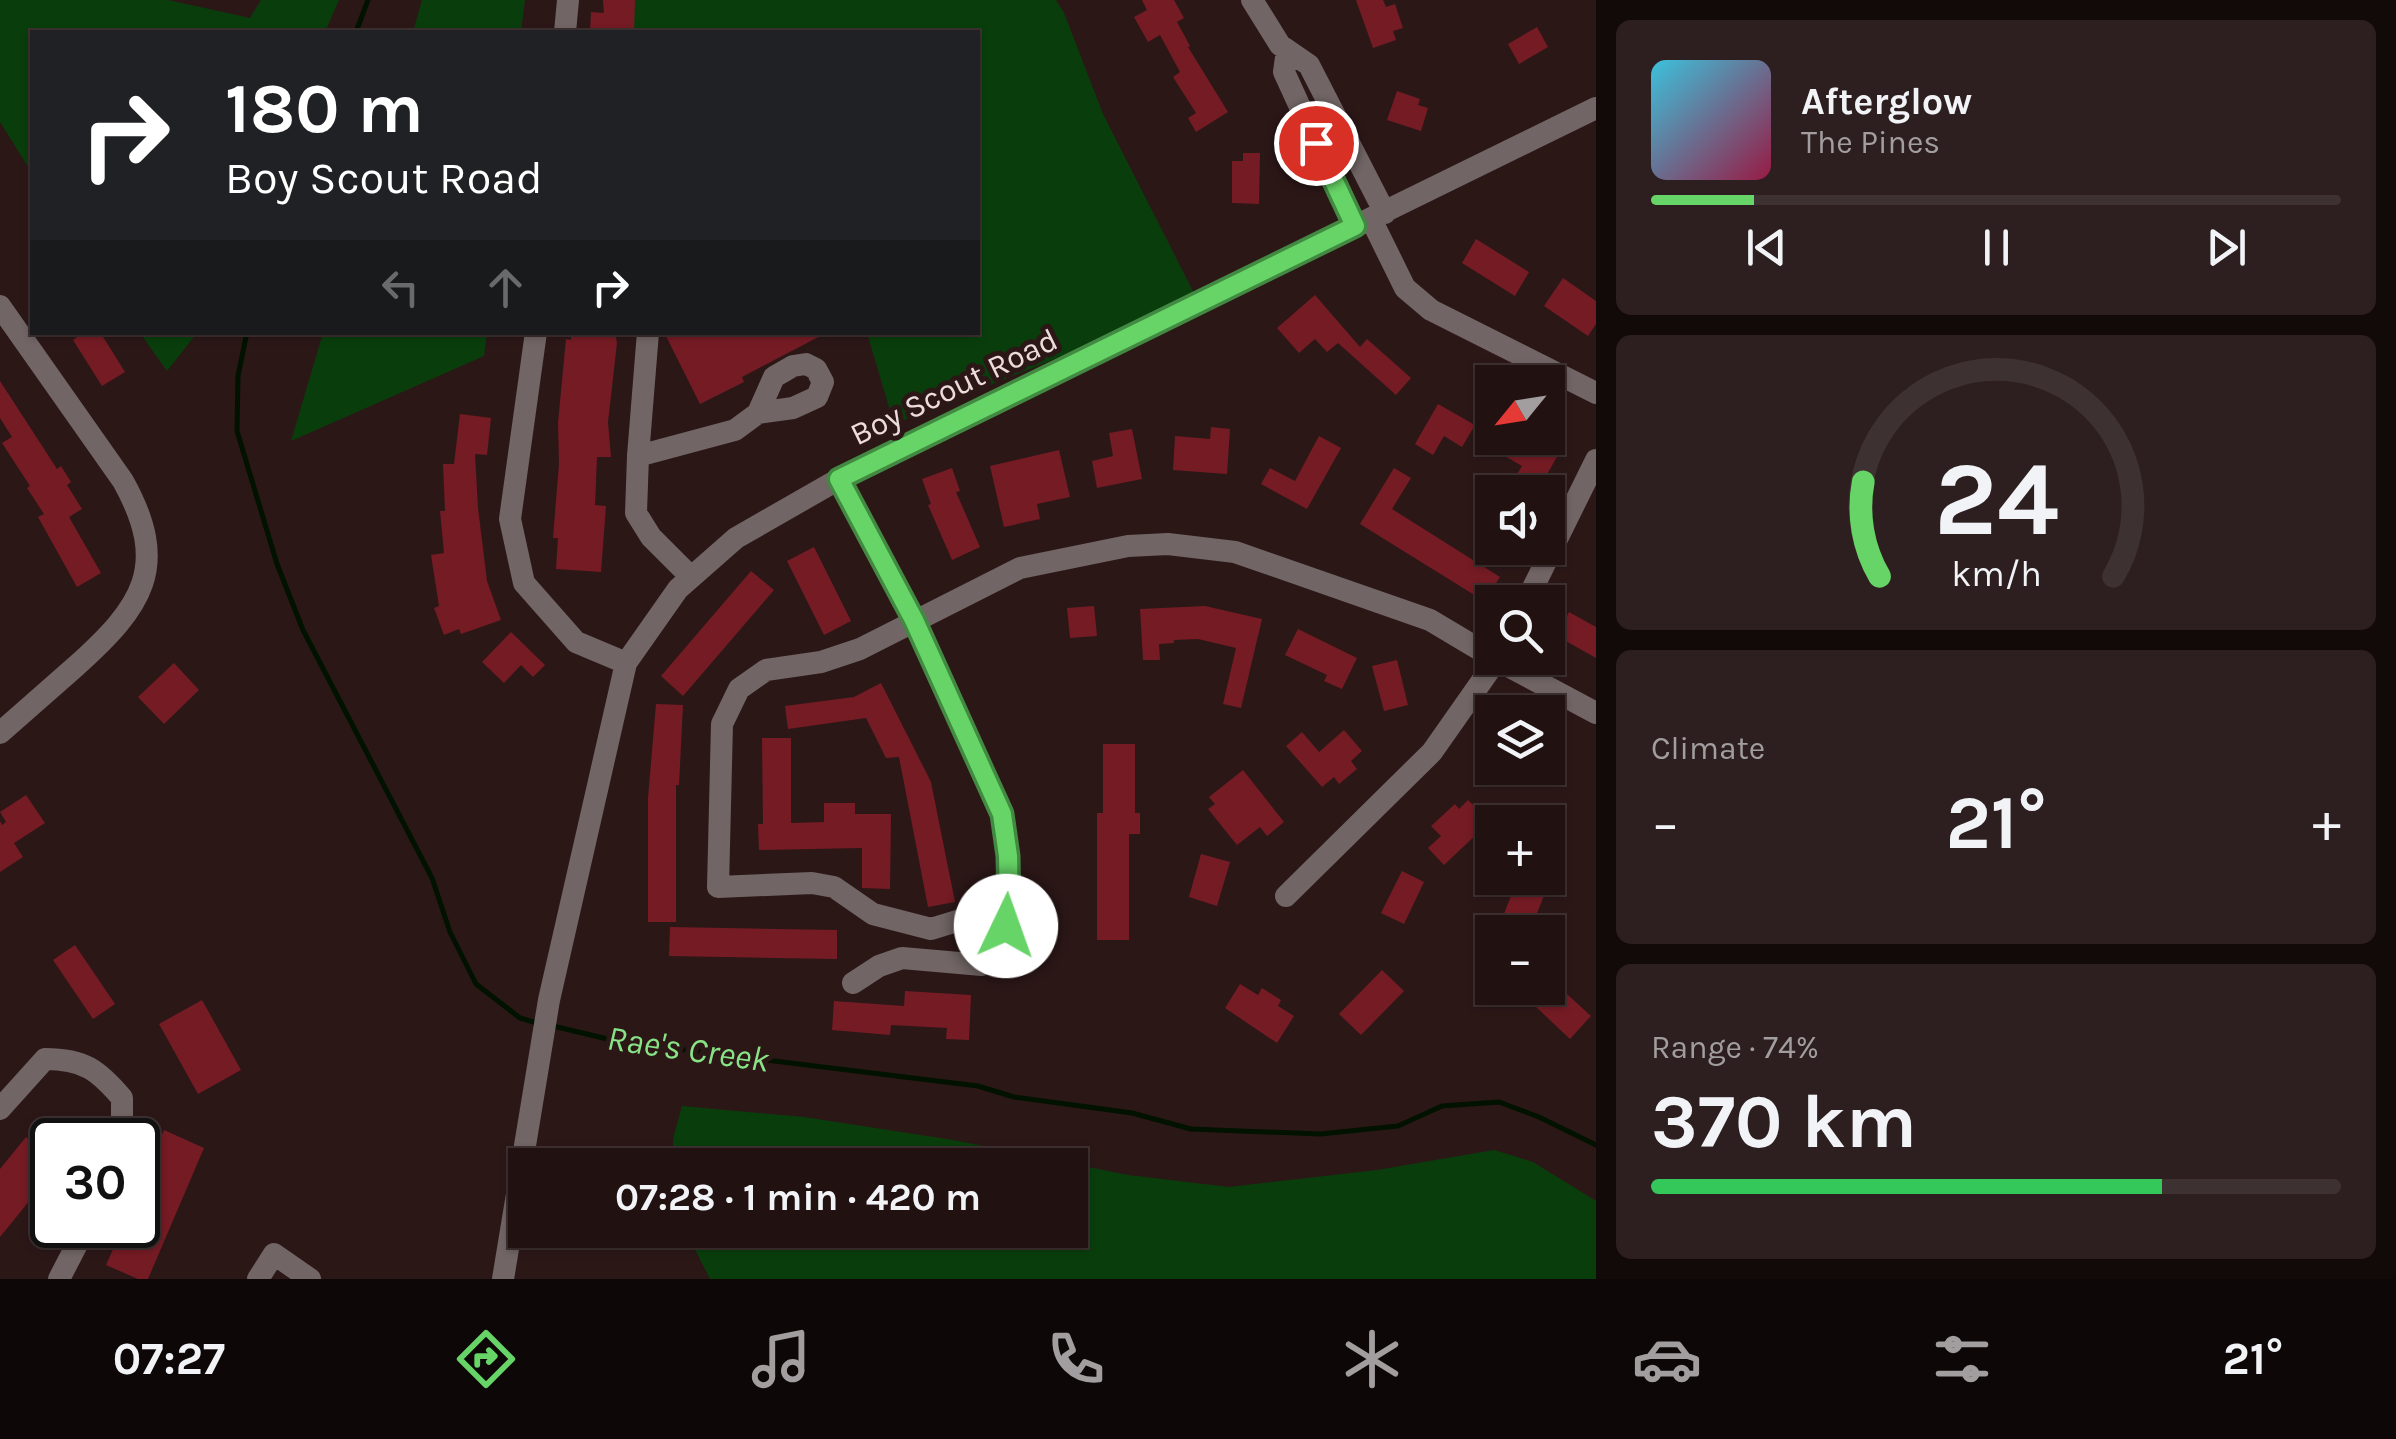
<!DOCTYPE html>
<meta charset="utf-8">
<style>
:root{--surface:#211111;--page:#2d1f1f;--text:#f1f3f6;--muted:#a29d9f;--line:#3e3131;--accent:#66d466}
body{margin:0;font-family:Karla,sans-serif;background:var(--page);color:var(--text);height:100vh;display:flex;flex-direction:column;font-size:38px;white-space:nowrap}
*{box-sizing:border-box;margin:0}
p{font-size:32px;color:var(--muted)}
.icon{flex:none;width:55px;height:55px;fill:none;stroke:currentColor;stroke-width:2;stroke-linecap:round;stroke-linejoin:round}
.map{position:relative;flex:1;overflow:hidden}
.sheet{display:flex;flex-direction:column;gap:20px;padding:20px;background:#120909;width:800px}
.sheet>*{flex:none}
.guide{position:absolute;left:30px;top:30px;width:950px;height:305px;border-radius:0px;box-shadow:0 2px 8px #0004,0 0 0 2px var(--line);background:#202124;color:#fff;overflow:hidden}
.needle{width:65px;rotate:240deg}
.buttons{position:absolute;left:1475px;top:365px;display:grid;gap:20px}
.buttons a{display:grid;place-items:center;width:90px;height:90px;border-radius:0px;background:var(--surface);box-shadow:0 2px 8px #0004,0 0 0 2px var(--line);font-size:50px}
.speed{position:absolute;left:30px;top:1118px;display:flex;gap:20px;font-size:50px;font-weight:700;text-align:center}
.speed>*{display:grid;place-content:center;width:130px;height:130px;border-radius:50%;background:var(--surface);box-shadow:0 2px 8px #0004,0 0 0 2px var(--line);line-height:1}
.speed .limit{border:5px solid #111;border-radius:15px;background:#fff;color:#111}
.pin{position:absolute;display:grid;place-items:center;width:85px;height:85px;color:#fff;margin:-42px;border:5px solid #fff;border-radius:50%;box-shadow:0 2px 10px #0007}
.me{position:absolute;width:110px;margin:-55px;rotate:3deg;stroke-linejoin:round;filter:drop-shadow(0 0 8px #0008)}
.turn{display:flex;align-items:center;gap:35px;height:210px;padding:0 30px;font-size:45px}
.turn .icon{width:130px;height:130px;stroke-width:2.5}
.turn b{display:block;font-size:70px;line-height:85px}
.lanes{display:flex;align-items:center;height:95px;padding:0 30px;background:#0003;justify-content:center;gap:50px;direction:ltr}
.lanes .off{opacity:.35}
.big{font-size:75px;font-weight:700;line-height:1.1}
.sheet .widget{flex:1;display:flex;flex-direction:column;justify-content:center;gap:15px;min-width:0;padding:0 35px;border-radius:15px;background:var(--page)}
.sheet .dial{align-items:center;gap:0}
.dial svg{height:260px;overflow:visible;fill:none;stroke:var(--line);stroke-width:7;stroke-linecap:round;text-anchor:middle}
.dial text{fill:var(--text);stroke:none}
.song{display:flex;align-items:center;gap:30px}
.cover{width:120px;height:120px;border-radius:15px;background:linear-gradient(135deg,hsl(190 70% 55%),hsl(340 70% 35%))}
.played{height:10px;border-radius:5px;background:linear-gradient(90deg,var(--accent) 15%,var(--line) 15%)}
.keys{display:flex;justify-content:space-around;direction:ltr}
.heat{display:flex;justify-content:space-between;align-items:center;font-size:55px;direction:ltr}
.charge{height:15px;border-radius:8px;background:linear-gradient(90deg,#34c759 74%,var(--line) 0)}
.trip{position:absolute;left:508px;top:1148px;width:580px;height:100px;border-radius:0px;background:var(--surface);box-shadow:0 2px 8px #0004,0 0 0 2px var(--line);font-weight:700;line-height:100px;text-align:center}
.tab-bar{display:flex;height:160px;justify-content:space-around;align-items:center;background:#0d0707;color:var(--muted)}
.tab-bar .icon{width:70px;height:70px}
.tab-bar .current{color:var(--accent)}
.tab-bar b{font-size:45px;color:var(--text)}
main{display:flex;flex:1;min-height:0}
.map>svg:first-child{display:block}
.green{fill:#093e0c}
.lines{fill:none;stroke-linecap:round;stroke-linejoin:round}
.stream{stroke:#011201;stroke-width:5}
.building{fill:#751b24}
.minor{stroke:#716565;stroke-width:22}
.route-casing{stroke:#428a42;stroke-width:25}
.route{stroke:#66d466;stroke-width:18}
.labels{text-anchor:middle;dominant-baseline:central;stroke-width:10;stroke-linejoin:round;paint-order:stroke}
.street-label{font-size:32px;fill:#ecdddc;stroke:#2c1717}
.water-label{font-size:35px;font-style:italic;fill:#88e386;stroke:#2c1717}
</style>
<main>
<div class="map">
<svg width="1596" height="1279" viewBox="0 0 1596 1279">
<rect width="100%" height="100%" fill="#2c1717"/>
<path class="green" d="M0,0H168L250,18L261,0H339L325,32H32V173L0,122Z
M422,0H525L521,32H413Z
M633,0H1056L1064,13L1103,114L1198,301L894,424L867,333L978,332V32H631Z
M140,333H197L167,371Z
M323,333V332L487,333L484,356L291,441Z
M682,1106L804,1117L953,1140L1128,1175L1229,1187L1377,1170L1494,1150L1533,1162L1596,1201V1279H710L685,1230H1070V1165H671L674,1135Z"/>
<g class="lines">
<path class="stream" d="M356,32L368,0
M247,332L238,376L237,431L277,564L303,630L432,878L450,932L476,984L520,1018L537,1023
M553,1026L620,1042L978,1086L1014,1097L1132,1113L1191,1129L1320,1134L1398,1126L1442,1106L1499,1102L1539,1117L1596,1145"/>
</g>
<path class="building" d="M603,0H635L634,32H590L591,12L604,13Z
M1142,0H1174L1184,18L1177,22L1190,46L1188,47L1228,112L1196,132L1188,118L1196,113L1173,77L1180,72L1160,35L1148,42L1134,17L1147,10Z
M1356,0H1383L1386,7L1395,4L1403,28L1393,31L1396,40L1373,48Z
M1537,27L1548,47L1519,64L1508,44Z
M1397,91L1420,99L1418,105L1428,108L1421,131L1387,120Z
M1243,153H1260L1259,204L1232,203V161H1243Z
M1476,239L1529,272L1515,296L1462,263Z
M1563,278L1596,301V324L1588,336L1544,306Z
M1315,295L1360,347L1367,339L1411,378L1396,395L1338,343L1327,352L1315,339L1299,353L1277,328Z
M84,332H100L125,372L102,386L73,340Z
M571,332H615L617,343L608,422L611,457H597L595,505L606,506L601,572L556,569L558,538H553L559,464L558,423L566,339L571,340Z
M664,332H828L742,377L744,382L700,404Z
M0,381L57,469L61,466L71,482L67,485L82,509L69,517L101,573L77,587L38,517L44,514L27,488L30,486L2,443L12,437L0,418Z
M1438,404L1475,425L1462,447L1444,436L1433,455L1415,444Z
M460,414L491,418L487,455L475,454L478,508L487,581L501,620L461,634L459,629L444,635L434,608L439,606L431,555L444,553L440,511H445L443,464H454Z
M1211,427L1230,429L1227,474L1173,470L1175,436L1210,439Z
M1132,429L1142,479L1097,488L1092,461L1113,456L1109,433Z
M1319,436L1341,448L1307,509L1261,484L1270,468L1295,481Z
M1513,438H1527L1558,455L1537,492H1506L1522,466L1503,455Z
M1059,450L1070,497L1037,504L1040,519L1004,527L990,466Z
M952,468L960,491L956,492L980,547L952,560L928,505L931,504L922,479Z
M1394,468L1411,478L1392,509L1500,577L1484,601L1360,524Z
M814,547L851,621L824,635L787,561Z
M751,571L774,590L683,696L661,676Z
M1094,606L1097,636L1070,638L1067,608Z
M1205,606L1262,619L1241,708L1223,704L1236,648L1198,639L1174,640V643L1159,644L1160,660H1143L1140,609Z
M1569,612L1596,627V658L1557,636Z
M1298,629L1357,658L1342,689L1324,681L1327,675L1285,655Z
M511,632L545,665L533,677L521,665L504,683L482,662Z
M1397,660L1408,705L1384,711L1372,666Z
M174,663L199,690L164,724L138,697Z
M881,683L931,782L955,902L928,907L899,757L886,758L866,718L788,729L785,706L854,697Z
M656,704L683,705L679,785H676V922H648V798Z
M1344,730L1362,751L1351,761L1357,769L1339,784L1334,777L1322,787L1286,746L1302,732L1319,752Z
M762,738H791V823L824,822V803H855V814H891L890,889L862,888V848L759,850L758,824H763Z
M1103,744H1135V813H1140V834H1129V940H1097V813H1103Z
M1243,770L1284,822L1267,836L1260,827L1237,845L1208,809L1215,804L1209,797Z
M26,795L45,823L14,843L23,857L0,872V821L2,825L6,822L0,812Z
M1468,800L1485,817L1474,827L1479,832L1444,865L1428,848L1441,836L1431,826L1455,804L1459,809Z
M1201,854L1230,862L1217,906L1189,897Z
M1402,871L1424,882L1404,924L1381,913Z
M1518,878H1551L1530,931L1502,919Z
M670,927L837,930V959L669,956Z
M75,945L115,1004L93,1019L53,960Z
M1382,970L1404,991L1361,1035L1339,1014Z
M1240,984L1258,995L1262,988L1281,1000L1278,1006L1294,1016L1277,1043L1225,1008Z
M1556,984L1591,1016L1570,1039L1535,1006Z
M905,991L971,995L969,1040L946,1039L947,1028L891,1025L890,1035L832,1030L834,1001L904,1006Z
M202,1000L241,1070L198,1094L159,1024Z
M164,1130L204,1148L148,1279H138L106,1265L124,1225H138V1193Z
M26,1137L52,1159V1173L0,1237V1169Z"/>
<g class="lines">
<path class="minor" d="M1252,0L1280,45L1309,65L1385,213
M565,32L568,0
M1287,50L1284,72L1355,227
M1371,219L1405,288L1431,310L1596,393
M0,306L123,481C171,567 142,607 75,667C50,689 25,711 0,733
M536,332L510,519L524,583L576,642L626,663
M638,456L648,332
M839,479L914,620L1002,814L1009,856V905L1003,946L982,965L902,958L879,966L853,983
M691,577L651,537L636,513L638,456L735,430L758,413L774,377L793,366L806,364L816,369L823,382L817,397L793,408L758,413
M1526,602L1596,460
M1493,658L1596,713
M1286,896L1432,752L1498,658
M1009,905L931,929L873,914L834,887L812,883L718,887L722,724L739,689L766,670L821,662L860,649L1020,568L1128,546L1168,544L1235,552L1430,620L1492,657
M0,1109L45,1059C84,1059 98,1070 122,1098V1140
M59,1279L87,1225
M258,1279L274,1254L310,1279
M503,1279L549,1000L626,663L678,589L736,538L839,479L1596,108"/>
</g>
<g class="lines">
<g class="route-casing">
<path id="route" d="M1006,926L1009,906L1008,856L1002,814L914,620L839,479L1355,226L1316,143"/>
</g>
<use href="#route" class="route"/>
</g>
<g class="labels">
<g class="street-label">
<text transform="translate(954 387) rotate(-26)">Boy Scout Road</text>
</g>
<g class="water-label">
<text transform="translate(688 1049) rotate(8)">Rae's Creek</text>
</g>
</g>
</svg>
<div class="buttons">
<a><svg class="needle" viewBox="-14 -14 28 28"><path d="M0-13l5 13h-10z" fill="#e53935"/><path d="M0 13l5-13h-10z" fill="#a29d9f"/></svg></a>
<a><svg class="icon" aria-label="sound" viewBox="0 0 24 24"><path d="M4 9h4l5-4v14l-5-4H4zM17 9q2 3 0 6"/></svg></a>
<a><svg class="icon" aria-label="search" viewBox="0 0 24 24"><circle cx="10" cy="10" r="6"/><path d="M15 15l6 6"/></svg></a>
<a><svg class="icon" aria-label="layers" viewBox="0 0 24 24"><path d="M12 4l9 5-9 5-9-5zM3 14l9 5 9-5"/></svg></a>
<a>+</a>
<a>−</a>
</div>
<div class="speed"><div class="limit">30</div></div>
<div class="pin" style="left:1316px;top:143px;background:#d93025"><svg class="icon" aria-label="arrive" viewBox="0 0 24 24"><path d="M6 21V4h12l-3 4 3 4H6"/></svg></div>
<svg class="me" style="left:1006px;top:926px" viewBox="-20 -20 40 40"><circle r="19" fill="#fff"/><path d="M0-13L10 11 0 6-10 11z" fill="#66d466"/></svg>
<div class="trip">07:28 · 1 min · 420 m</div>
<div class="guide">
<div class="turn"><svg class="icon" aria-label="right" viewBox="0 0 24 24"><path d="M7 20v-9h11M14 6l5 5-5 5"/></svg><div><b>180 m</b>Boy Scout Road</div></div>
<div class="lanes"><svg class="icon off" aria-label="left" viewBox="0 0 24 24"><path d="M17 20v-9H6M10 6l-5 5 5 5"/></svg><svg class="icon off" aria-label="ahead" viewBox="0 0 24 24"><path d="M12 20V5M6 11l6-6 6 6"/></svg><svg class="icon" aria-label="right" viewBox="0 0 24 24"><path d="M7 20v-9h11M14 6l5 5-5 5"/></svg></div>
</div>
</div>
<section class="sheet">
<div class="widget">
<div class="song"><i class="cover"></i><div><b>Afterglow</b><p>The Pines</p></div></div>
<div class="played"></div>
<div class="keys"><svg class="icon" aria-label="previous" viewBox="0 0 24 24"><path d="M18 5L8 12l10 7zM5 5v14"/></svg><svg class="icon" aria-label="pause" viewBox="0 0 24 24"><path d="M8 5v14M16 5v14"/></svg><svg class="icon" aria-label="next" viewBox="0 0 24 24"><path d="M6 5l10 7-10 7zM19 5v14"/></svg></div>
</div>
<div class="widget dial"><svg viewBox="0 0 100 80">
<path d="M14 69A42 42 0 1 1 86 69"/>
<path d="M14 69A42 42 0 0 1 9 40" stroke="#66d466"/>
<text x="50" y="56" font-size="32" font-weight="700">24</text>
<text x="50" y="72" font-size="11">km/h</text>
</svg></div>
<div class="widget"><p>Climate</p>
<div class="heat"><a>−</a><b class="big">21°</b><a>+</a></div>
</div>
<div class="widget"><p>Range · 74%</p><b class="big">370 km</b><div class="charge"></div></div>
</section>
</main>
<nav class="tab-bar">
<b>07:27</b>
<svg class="icon current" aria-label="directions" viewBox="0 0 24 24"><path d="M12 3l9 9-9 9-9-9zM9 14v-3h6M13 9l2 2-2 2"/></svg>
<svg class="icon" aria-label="music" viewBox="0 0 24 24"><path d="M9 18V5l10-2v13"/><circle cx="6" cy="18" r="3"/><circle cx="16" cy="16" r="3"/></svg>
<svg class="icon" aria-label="phone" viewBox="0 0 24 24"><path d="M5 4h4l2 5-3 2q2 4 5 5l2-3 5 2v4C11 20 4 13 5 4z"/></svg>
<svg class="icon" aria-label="climate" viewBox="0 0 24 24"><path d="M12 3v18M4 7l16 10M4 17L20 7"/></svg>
<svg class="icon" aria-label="car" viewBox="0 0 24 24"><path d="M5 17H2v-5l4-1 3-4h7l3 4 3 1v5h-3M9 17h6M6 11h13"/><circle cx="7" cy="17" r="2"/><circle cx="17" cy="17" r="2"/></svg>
<svg class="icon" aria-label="filters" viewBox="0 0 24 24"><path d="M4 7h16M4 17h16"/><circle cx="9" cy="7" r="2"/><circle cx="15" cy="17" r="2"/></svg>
<b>21°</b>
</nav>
